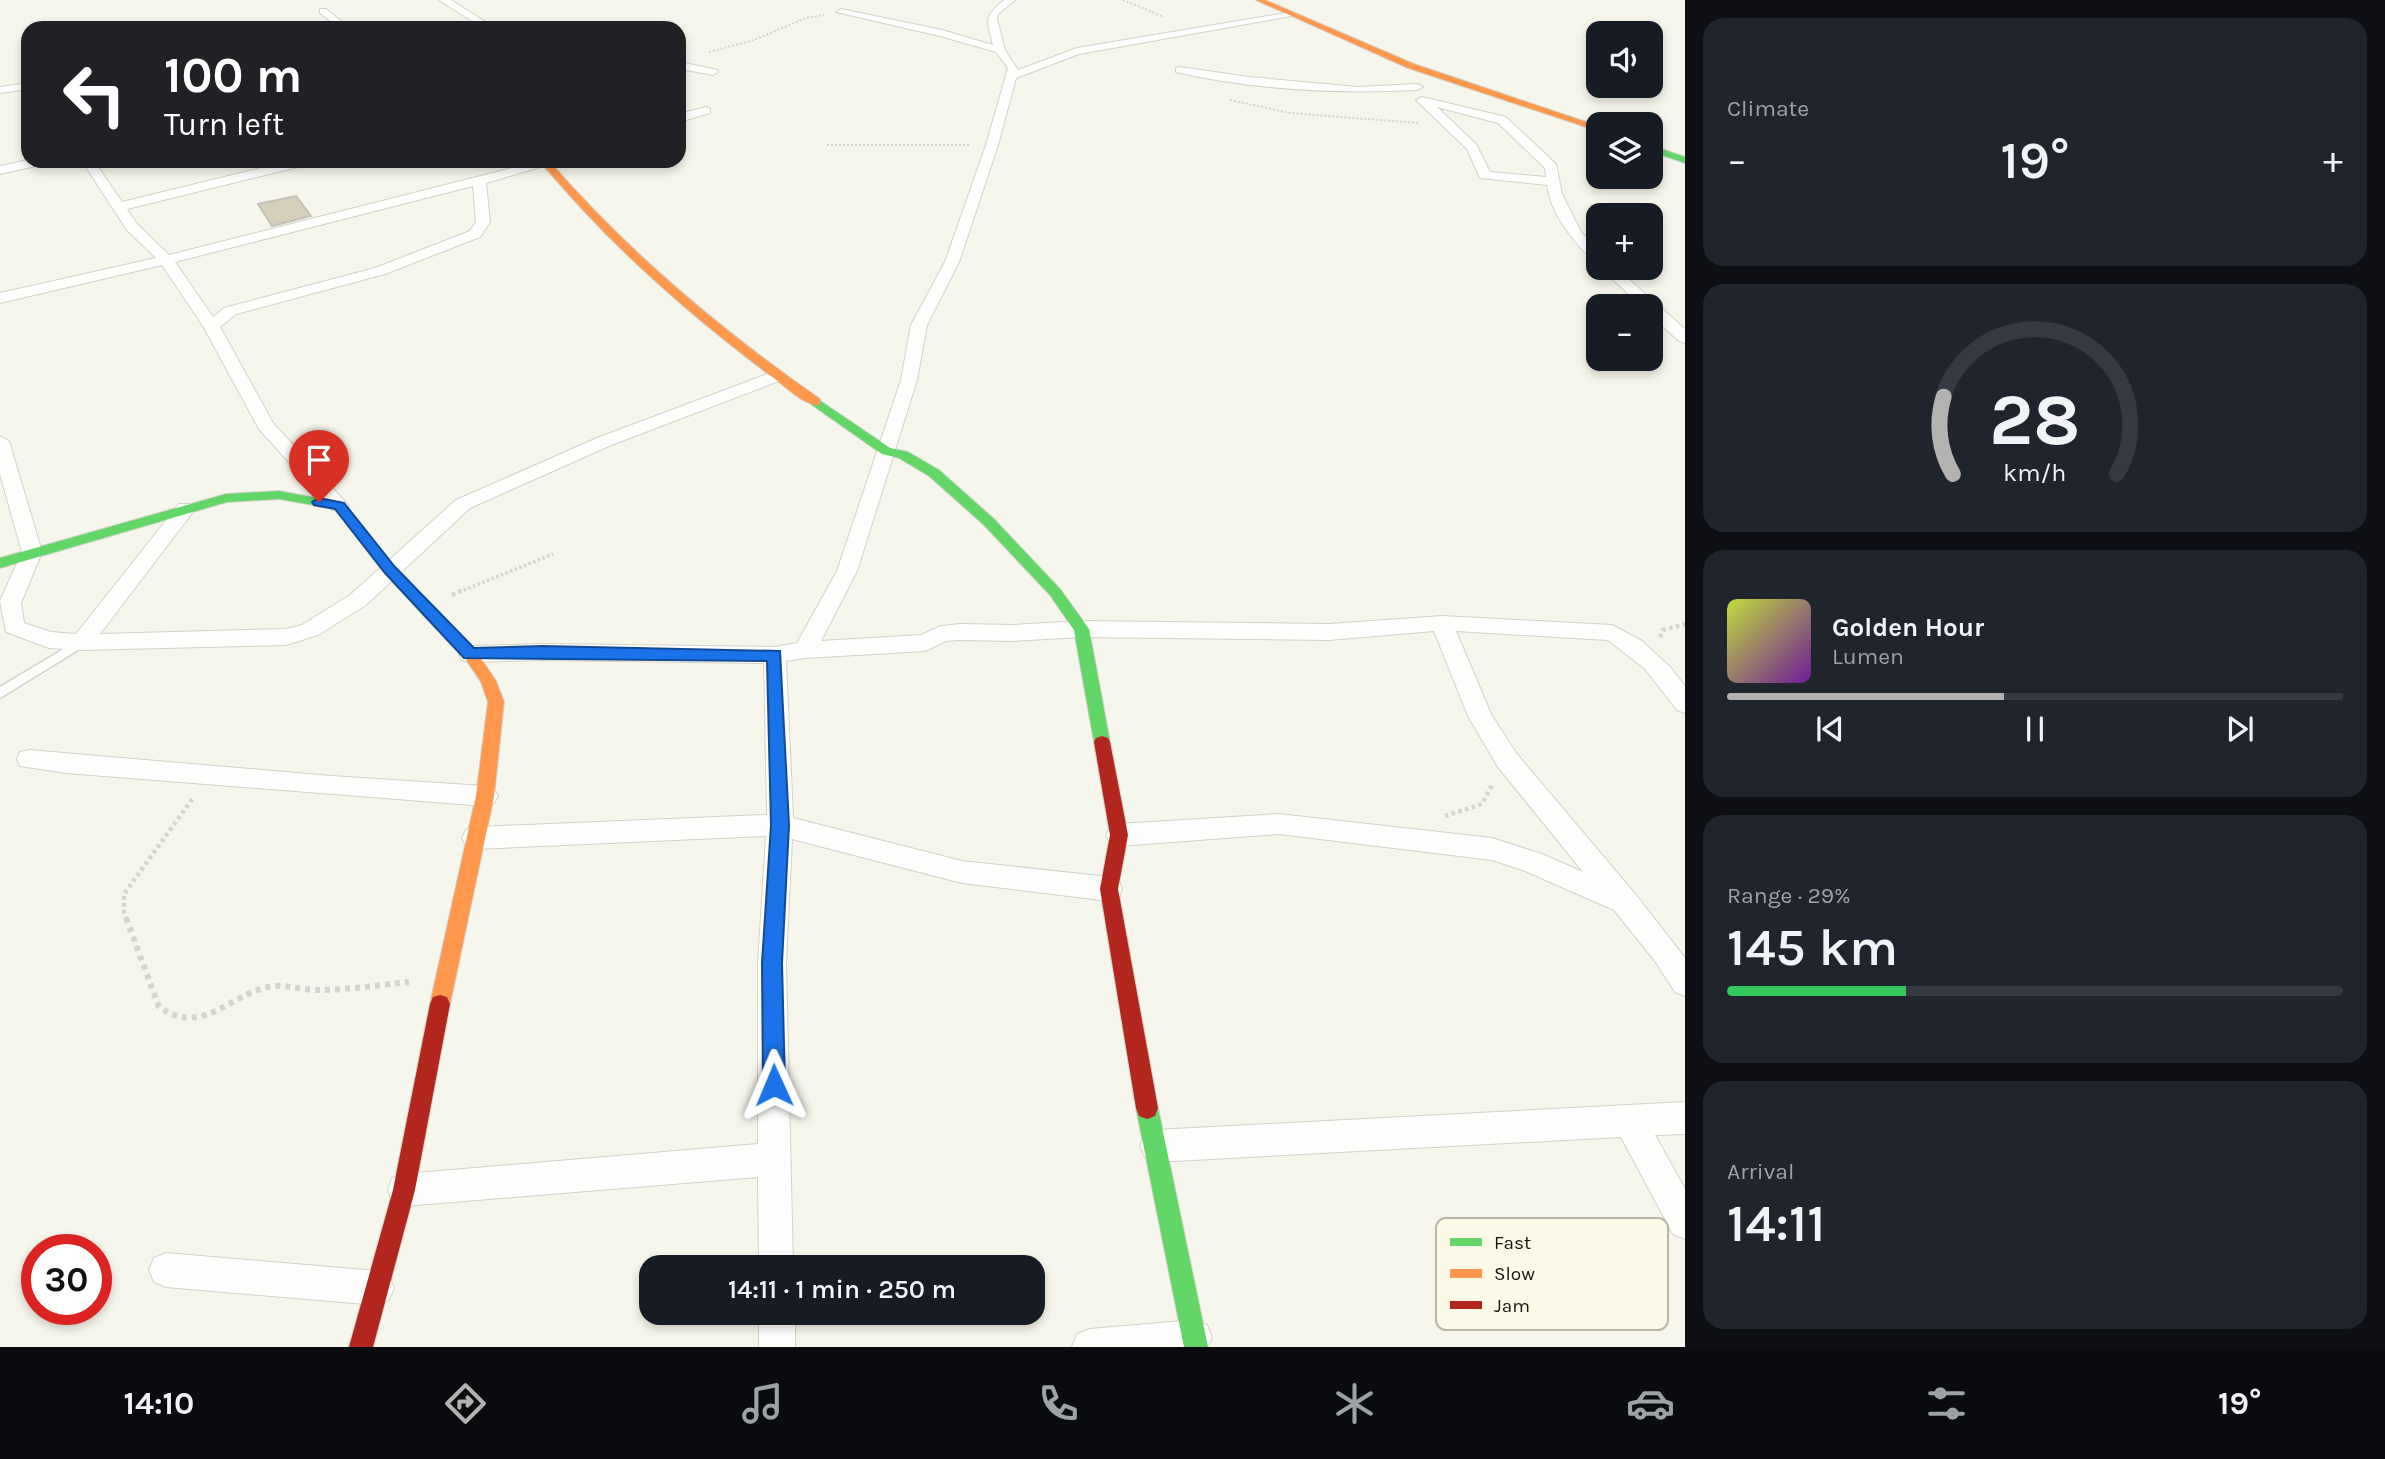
<!DOCTYPE html>
<meta charset="utf-8">
<style>
:root{--surface:#171b24;--page:#20242c;--text:#f1f3f6;--muted:#9ea1a6;--line:#363941;--accent:#b2b3b1}
body{margin:0;font-family:Karla,sans-serif;background:var(--page);color:var(--text);height:100vh;display:flex;flex-direction:column;font-size:26px;white-space:nowrap}
*{box-sizing:border-box;margin:0}
p{font-size:23px;color:var(--muted)}
.icon{flex:none;width:38px;height:38px;fill:none;stroke:currentColor;stroke-width:2;stroke-linecap:round;stroke-linejoin:round}
.map{position:relative;flex:1;overflow:hidden}
.details{display:flex;flex-direction:column;gap:18px;padding:18px;background:#0d0f14;width:700px}
.details>*{flex:none}
.banner{position:absolute;left:21px;top:21px;width:665px;height:147px;border-radius:21px;box-shadow:0 4px 10px #0003;background:#202124;color:#fff;overflow:hidden}
.controls{position:absolute;left:1586px;top:21px;display:grid;gap:14px}
.controls a{display:grid;place-items:center;width:77px;height:77px;border-radius:14px;background:var(--surface);box-shadow:0 4px 10px #0003;font-size:35px}
.speed{position:absolute;left:21px;top:1234px;display:flex;gap:14px;font-size:35px;font-weight:700;text-align:center}
.speed>*{display:grid;place-content:center;width:91px;height:91px;border-radius:50%;background:var(--surface);box-shadow:0 4px 10px #0003;line-height:1}
.speed .limit{border:10px solid #d22;background:#fff;color:#111}
.pin{position:absolute;display:grid;place-items:center;width:60px;height:60px;color:#fff;margin:-72px -30px;border-radius:50% 50% 50% 0;rotate:-45deg;box-shadow:0 0 7px #0007}
.pin .icon{rotate:45deg}
.me{position:absolute;width:77px;margin:-38px;rotate:359deg;stroke-linejoin:round;filter:drop-shadow(0 0 5px #0008)}
.turn{display:flex;align-items:center;gap:24px;height:147px;padding:0 28px;font-size:32px}
.turn .icon{width:91px;height:91px;stroke-width:2.5}
.turn b{display:block;font-size:49px;line-height:60px}
.big{font-size:52px;font-weight:600;line-height:1.1}
.details .tile{flex:1;display:flex;flex-direction:column;justify-content:center;gap:10px;min-width:0;padding:0 24px;border-radius:21px;background:var(--page)}
.details .dial{align-items:center;gap:0}
.dial svg{height:182px;overflow:visible;fill:none;stroke:var(--line);stroke-width:7;stroke-linecap:round;text-anchor:middle}
.dial text{fill:var(--text);stroke:none}
.song{display:flex;align-items:center;gap:21px}
.cover{width:84px;height:84px;border-radius:10px;background:linear-gradient(135deg,hsl(70 70% 55%),hsl(280 70% 35%))}
.played{height:7px;border-radius:4px;background:linear-gradient(90deg,var(--accent) 45%,var(--line) 45%)}
.keys{display:flex;justify-content:space-around;direction:ltr}
.heat{display:flex;justify-content:space-between;align-items:center;font-size:38px;direction:ltr}
.charge{height:10px;border-radius:5px;background:linear-gradient(90deg,#34c759 29%,var(--line) 0)}
.trip{position:absolute;left:639px;top:1255px;width:406px;height:70px;border-radius:21px;background:var(--surface);box-shadow:0 4px 10px #0003;font-weight:600;line-height:70px;text-align:center}
.tab-bar{display:flex;height:112px;justify-content:space-around;align-items:center;background:#090b0e;color:var(--muted)}
.tab-bar .icon{width:49px;height:49px}
.tab-bar .on{color:var(--accent)}
.tab-bar b{font-size:32px;color:var(--text)}
main{display:flex;flex:1;min-height:0}
.map>svg:first-child{display:block}
.building{fill:#d4d0b9;stroke:#c2c1b9;stroke-width:2}
.lines{fill:none;stroke-linecap:round;stroke-linejoin:round}
.lane-casing{stroke:#d3d2ca;stroke-width:3}
.street-casing{stroke:#d3d2ca;stroke-width:2}
.fast-casing{stroke:#d3d2ca;stroke-width:2}
.slow-casing{stroke:#d3d2ca;stroke-width:2}
.jam-casing{stroke:#d3d2ca;stroke-width:2}
.path-far3{stroke:#d4d4d2;stroke-width:2;stroke-dasharray:2 2;stroke-linecap:butt}
.path-far2{stroke:#d4d4d2;stroke-width:3.5;stroke-dasharray:2.5 2.5;stroke-linecap:butt}
.path-far1{stroke:#d4d4d2;stroke-width:4.5;stroke-dasharray:3.5 3.5;stroke-linecap:butt}
.path{stroke:#d4d4d2;stroke-width:6;stroke-dasharray:5 5;stroke-linecap:butt}
.lane{fill:#fefefc;fill-rule:evenodd}
.street{fill:#fefefc;fill-rule:evenodd}
.fast{fill:#63d668;fill-rule:evenodd}
.slow{fill:#ff974d;fill-rule:evenodd}
.jam{fill:#b3261e;fill-rule:evenodd}
.route{fill:#1a73e8;stroke:#114b97;stroke-width:2}
.key{fill:#fcf9e7;stroke:#b7b5a6;stroke-width:2}
.key-label{font-size:19px;fill:#171610}
</style>
<main>
<div class="map">
<svg width="1685" height="1347" viewBox="0 0 1685 1347">
<rect width="100%" height="100%" fill="#f7f6ec"/>
<path class="building" d="M296,196L311,216L272,226L258,204Z"/>
<g class="lines">
<g class="lane-casing">
<path id="lane" d="M82,638L86,639L88,642L86,645L0,698V687Z"/>
</g>
<g class="street-casing">
<path id="street" d="M439,0H451L495,28H483Z
M1004,0H1015L998,14L997,19L1005,50L1018,70L1077,48L1292,12L1297,15L1079,54L1016,78L998,145L959,262L927,325L917,380L857,571L821,641L921,635L941,626L960,624L1013,625L1081,621L1329,624L1442,616L1612,625L1642,641L1670,667L1685,686V713L1677,710L1645,669L1608,640L1456,631L1491,714L1516,753L1636,895L1685,958V996L1675,992L1655,961L1614,910L1525,871L1492,860L1279,834L1119,846L1110,843L1106,835L1110,827L1119,824L1279,814L1492,838L1542,854L1583,872L1498,767L1468,716L1434,631L1329,640L1081,637L1013,641L960,640L946,641L925,651L805,658L786,661L793,818L962,861L1109,877L1119,881L1122,889L1119,897L1109,901L962,883L792,839L786,963L793,1267H759L758,1177L404,1206L392,1202L388,1190L392,1178L404,1174L758,1144V963L766,836L475,849L466,846L462,838L466,830L475,827L767,815L764,663L543,660L470,662L462,660L459,654L462,648L470,646L543,644L775,647L797,643L837,571L901,380L911,325L945,262L986,145L1008,68L996,52L940,36L836,12L841,9L942,30L993,45C987,20 983,17 1004,0Z
M320,9H326L350,28H339L320,13Z
M685,63L717,70L718,72L713,75L686,70L679,72V65Z
M1180,67L1249,77L1358,87L1417,84L1423,87L1417,90C1338,94 1254,90 1176,72V68Z
M28,83V89L0,93V87Z
M1422,97L1506,117L1556,164L1562,194L1581,232L1598,249V262L1593,261C1573,240 1551,215 1547,185L1480,178L1467,149L1418,102L1416,100ZM1437,107L1498,123L1545,168L1546,177L1490,172L1476,144Z
M706,107L710,109V113L679,122V114Z
M28,160L47,161L45,164L0,174V166Z
M82,161H94L122,202L290,161H312L310,164L127,209L137,224L169,255L540,161H561L486,183L490,222L480,237L385,274L236,314L220,327L273,423L349,506L346,510H332L259,429L203,326L162,265L0,303V293L156,258L127,230ZM473,186L476,222L470,231L375,268L224,308L213,317L175,262Z
M1601,268H1616L1685,329V343L1679,341L1650,315V306H1641Z
M778,370L786,375L784,379L609,446L470,508L366,605L318,635L286,645L82,650L49,648L6,632L0,601L22,552L0,474V436L9,441L42,552L21,603L24,623L51,632L76,634L179,504H193L196,508L100,634L286,629L302,625L350,595L456,500L597,438Z
M29,750L331,776L485,786L494,789L498,796L494,803L485,806L66,773L20,766L17,759L20,752Z
M1685,1102V1134L1655,1135L1685,1189V1239L1673,1234L1621,1137L1156,1162L1145,1157L1140,1146L1145,1135L1156,1130Z
M166,1253L377,1271L389,1276L394,1288L389,1300L377,1305L166,1287L154,1282L149,1270L154,1258Z
M759,1312H795V1347H759Z
M1194,1320L1207,1325L1212,1338L1208,1347H1072L1077,1334L1090,1329Z"/>
</g>
<g class="fast-casing">
<path id="fast" d="M1650,145L1685,157V163L1650,151Z
M816,398L890,448L908,452L939,470L994,519L1060,589L1089,629L1110,742L1108,746H1096L1094,742L1074,630L1050,595L984,525L929,476L899,458L882,454L812,405L810,402Z
M279,491L344,503L395,567L437,611L439,615L437,619H427L385,573L335,509L279,499L227,502L0,568V558L226,494Z
M1147,1097L1155,1100L1158,1108L1208,1347H1184L1136,1108L1139,1100Z"/>
</g>
<g class="slow-casing">
<path id="slow" d="M1256,0H1265L1414,64L1598,126V131L1408,68Z
M544,162H550C630,254 721,330 820,399V405C805,407 783,384 771,376C687,313 611,246 544,166Z
M432,610L437,611L475,650L496,681L504,702L494,796L450,1004L447,1011L440,1013L433,1011L430,1004L476,796L488,702L481,682L465,658L427,619L425,615Z"/>
</g>
<g class="jam-casing">
<path id="jam" d="M1102,736L1108,738L1110,742L1128,835L1118,889L1158,1108L1155,1116L1147,1119L1139,1116L1136,1108L1100,889L1110,835L1094,742L1096,738Z
M440,995L447,997L450,1004L415,1190L373,1347H349L393,1190L430,1004L433,997Z"/>
</g>
<path class="path-far3" d="M1123,0L1164,17
M709,52L754,40L806,18L824,15
M1230,100L1290,113L1418,123
M827,145H970"/>
<path class="path-far2" d="M459,592L553,554"/>
<path class="path-far1" d="M452,595L463,590
M1660,637L1663,630L1685,624
M1445,816L1482,804L1493,783
M127,920L124,913V894L193,798"/>
<path class="path" d="M126,918L159,1007C205,1038 229,992 274,986C288,985 303,990 317,990C347,990 379,985 409,982"/>
<use href="#lane" class="lane"/>
<use href="#street" class="street"/>
<use href="#fast" class="fast"/>
<use href="#slow" class="slow"/>
<use href="#jam" class="jam"/>
</g>
<path class="route" d="M319,498L344,503L395,567L474,648L543,646L780,651L789,825L782,963L785,1085L781,1093L774,1096L766,1093L763,1085L762,963L771,825L767,661L464,658L385,573L335,509L314,505L312,502Z"/>
<rect x="1436" y="1218" width="232" height="112" rx="10" class="key"/>
<rect x="1450" y="1238" width="32" height="8" fill="#63d668"/>
<rect x="1450" y="1269" width="32" height="9" fill="#ff974d"/>
<rect x="1450" y="1301" width="32" height="8" fill="#b3261e"/>
<g class="key-label">
<text x="1494" y="1249">Fast</text>
<text x="1494" y="1280">Slow</text>
<text x="1494" y="1312">Jam</text>
</g>
</svg>
<div class="controls">
<a><svg class="icon" aria-label="sound" viewBox="0 0 24 24"><path d="M4 9h4l5-4v14l-5-4H4zM17 9q2 3 0 6"/></svg></a>
<a><svg class="icon" aria-label="layers" viewBox="0 0 24 24"><path d="M12 4l9 5-9 5-9-5zM3 14l9 5 9-5"/></svg></a>
<a>+</a>
<a>−</a>
</div>
<div class="speed"><div class="limit">30</div></div>
<div class="pin" style="left:319px;top:502px;background:#d93025"><svg class="icon" aria-label="arrive" viewBox="0 0 24 24"><path d="M6 21V4h12l-3 4 3 4H6"/></svg></div>
<svg class="me" style="left:774px;top:1085px" viewBox="-20 -20 40 40"><path d="M0-17L14 15 0 8-14 15z" fill="#1a73e8" stroke="#fff" stroke-width="4"/></svg>
<div class="trip">14:11 · 1 min · 250 m</div>
<div class="banner">
<div class="turn"><svg class="icon" aria-label="left" viewBox="0 0 24 24"><path d="M17 20v-9H6M10 6l-5 5 5 5"/></svg><div><b>100 m</b>Turn left</div></div>
</div>
</div>
<section class="details">
<div class="tile"><p>Climate</p>
<div class="heat"><a>−</a><b class="big">19°</b><a>+</a></div>
</div>
<div class="tile dial"><svg viewBox="0 0 100 80">
<path d="M14 69A42 42 0 1 1 86 69"/>
<path d="M14 69A42 42 0 0 1 10 35" stroke="#b2b3b1"/>
<text x="50" y="56" font-size="32" font-weight="700">28</text>
<text x="50" y="72" font-size="11">km/h</text>
</svg></div>
<div class="tile">
<div class="song"><i class="cover"></i><div><b>Golden Hour</b><p>Lumen</p></div></div>
<div class="played"></div>
<div class="keys"><svg class="icon" aria-label="previous" viewBox="0 0 24 24"><path d="M18 5L8 12l10 7zM5 5v14"/></svg><svg class="icon" aria-label="pause" viewBox="0 0 24 24"><path d="M8 5v14M16 5v14"/></svg><svg class="icon" aria-label="next" viewBox="0 0 24 24"><path d="M6 5l10 7-10 7zM19 5v14"/></svg></div>
</div>
<div class="tile"><p>Range · 29%</p><b class="big">145 km</b><div class="charge"></div></div>
<div class="tile"><p>Arrival</p><b class="big">14:11</b></div>
</section>
</main>
<nav class="tab-bar">
<b>14:10</b>
<svg class="icon on" aria-label="directions" viewBox="0 0 24 24"><path d="M12 3l9 9-9 9-9-9zM9 14v-3h6M13 9l2 2-2 2"/></svg>
<svg class="icon" aria-label="music" viewBox="0 0 24 24"><path d="M9 18V5l10-2v13"/><circle cx="6" cy="18" r="3"/><circle cx="16" cy="16" r="3"/></svg>
<svg class="icon" aria-label="phone" viewBox="0 0 24 24"><path d="M5 4h4l2 5-3 2q2 4 5 5l2-3 5 2v4C11 20 4 13 5 4z"/></svg>
<svg class="icon" aria-label="climate" viewBox="0 0 24 24"><path d="M12 3v18M4 7l16 10M4 17L20 7"/></svg>
<svg class="icon" aria-label="car" viewBox="0 0 24 24"><path d="M5 17H2v-5l4-1 3-4h7l3 4 3 1v5h-3M9 17h6M6 11h13"/><circle cx="7" cy="17" r="2"/><circle cx="17" cy="17" r="2"/></svg>
<svg class="icon" aria-label="filters" viewBox="0 0 24 24"><path d="M4 7h16M4 17h16"/><circle cx="9" cy="7" r="2"/><circle cx="15" cy="17" r="2"/></svg>
<b>19°</b>
</nav>
